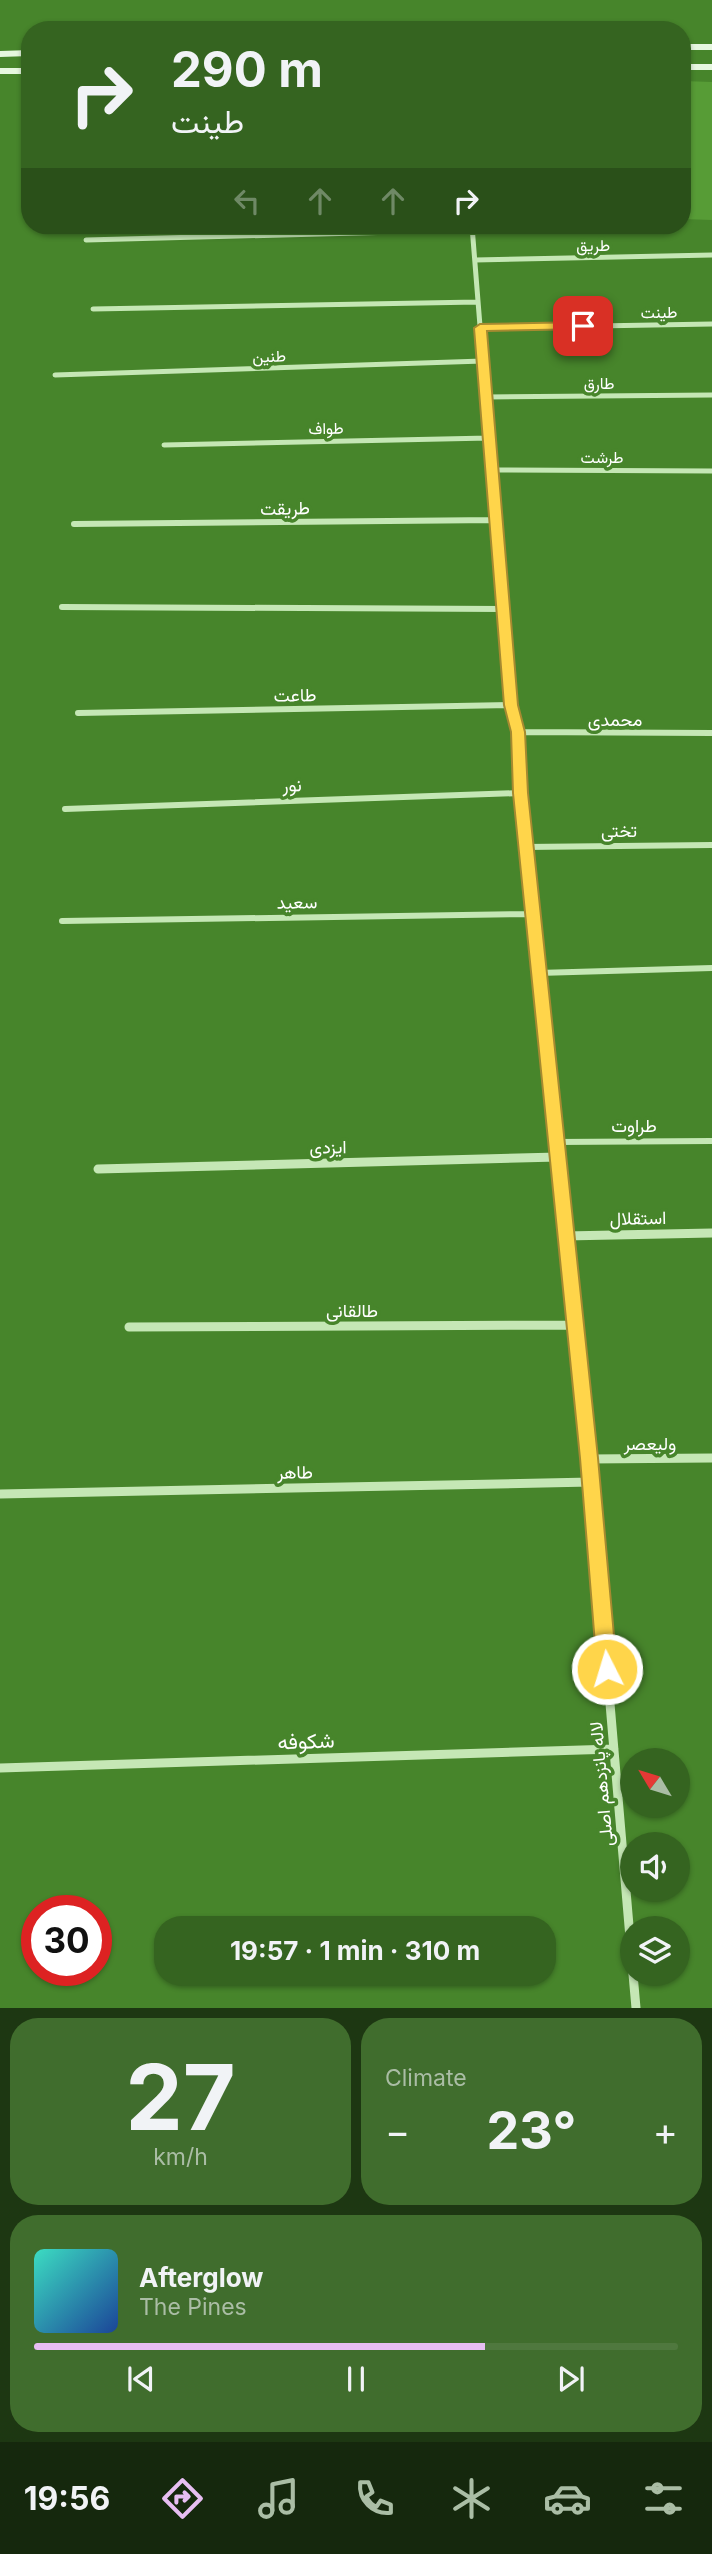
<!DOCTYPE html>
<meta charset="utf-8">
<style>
:root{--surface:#356420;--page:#406d2d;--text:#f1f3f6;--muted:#aabda5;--line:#4f783e;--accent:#e7bef2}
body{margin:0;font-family:Inter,Vazirmatn,sans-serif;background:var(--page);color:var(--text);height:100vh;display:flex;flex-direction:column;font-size:26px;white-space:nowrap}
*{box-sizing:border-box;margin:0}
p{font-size:23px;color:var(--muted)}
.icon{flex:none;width:38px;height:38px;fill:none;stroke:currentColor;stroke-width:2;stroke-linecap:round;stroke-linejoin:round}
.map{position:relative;height:2008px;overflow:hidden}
.sheet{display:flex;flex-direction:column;gap:10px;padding:10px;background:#1d3712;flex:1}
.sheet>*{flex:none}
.banner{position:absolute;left:21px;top:21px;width:670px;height:214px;border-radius:28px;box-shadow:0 2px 5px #0004;background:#356420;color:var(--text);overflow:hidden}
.needle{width:46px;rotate:308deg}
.tools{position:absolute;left:620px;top:1748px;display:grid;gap:14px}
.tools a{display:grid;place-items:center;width:70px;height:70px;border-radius:50%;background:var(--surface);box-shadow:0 2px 5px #0004;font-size:35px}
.speed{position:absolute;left:21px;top:1895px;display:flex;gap:14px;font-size:35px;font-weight:700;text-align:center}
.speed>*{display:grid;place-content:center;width:91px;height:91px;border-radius:50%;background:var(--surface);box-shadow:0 2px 5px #0004;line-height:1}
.speed .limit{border:10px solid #d22;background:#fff;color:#111}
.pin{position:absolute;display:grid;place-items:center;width:60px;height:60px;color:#fff;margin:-30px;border-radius:14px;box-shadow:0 4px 10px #0006}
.me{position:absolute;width:77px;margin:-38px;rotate:355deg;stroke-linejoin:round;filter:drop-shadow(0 0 5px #0008)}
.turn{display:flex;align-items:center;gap:24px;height:147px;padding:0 35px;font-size:32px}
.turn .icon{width:91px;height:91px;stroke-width:2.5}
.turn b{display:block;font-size:49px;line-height:60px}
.lanes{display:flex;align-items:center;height:66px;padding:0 35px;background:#0003;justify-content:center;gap:35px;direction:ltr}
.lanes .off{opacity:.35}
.big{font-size:52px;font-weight:700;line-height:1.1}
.sheet .widget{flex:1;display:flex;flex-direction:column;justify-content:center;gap:10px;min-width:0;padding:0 24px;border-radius:28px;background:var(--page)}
.sheet .dial{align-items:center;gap:0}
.dial b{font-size:91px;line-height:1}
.song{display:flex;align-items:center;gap:21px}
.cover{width:84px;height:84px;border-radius:10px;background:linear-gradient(135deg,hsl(170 70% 55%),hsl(220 70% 35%))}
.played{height:7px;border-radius:4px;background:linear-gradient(90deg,var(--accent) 70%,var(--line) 70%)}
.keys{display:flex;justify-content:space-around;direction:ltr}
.heat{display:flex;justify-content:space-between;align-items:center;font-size:38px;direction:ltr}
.sheet .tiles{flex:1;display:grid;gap:10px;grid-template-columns:1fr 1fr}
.widget:last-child{grid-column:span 2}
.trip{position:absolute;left:154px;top:1916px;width:402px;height:70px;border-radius:28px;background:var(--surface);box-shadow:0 2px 5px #0004;font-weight:700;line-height:70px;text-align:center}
.dock{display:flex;height:112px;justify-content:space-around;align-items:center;background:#15280d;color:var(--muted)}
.dock .icon{width:49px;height:49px}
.dock .on{color:var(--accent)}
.dock b{font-size:32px;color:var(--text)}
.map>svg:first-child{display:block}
.green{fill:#579c36}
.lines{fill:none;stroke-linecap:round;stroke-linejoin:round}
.minor-far2{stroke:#c5e7b5;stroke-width:5}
.minor-far1{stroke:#c5e7b5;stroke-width:6}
.minor{stroke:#c5e7b5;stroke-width:9}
.secondary{fill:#e6f7df;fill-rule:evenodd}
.route{fill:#ffd54a;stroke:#a68a30;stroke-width:2}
.labels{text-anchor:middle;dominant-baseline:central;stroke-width:7;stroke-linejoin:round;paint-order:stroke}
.far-street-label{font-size:16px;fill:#fff;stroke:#47852b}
.street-label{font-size:18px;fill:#fff;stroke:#47852b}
.near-street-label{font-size:21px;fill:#fff;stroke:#47852b}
</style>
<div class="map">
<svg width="712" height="2008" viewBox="0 0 712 2008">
<rect width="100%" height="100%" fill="#47852b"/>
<path class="green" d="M683,81L712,82V220L683,219Z"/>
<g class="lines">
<path class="minor-far2" d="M472,226L494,501
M86,240L472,230
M475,260L712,255
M93,309L478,302
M480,328L712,324
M55,375L483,361
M486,397L712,395
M164,445L489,438
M492,470L712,471"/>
<path class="minor-far1" d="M494,499L511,705L518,732L525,847L557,1154
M74,524L496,520
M62,607L503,609
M78,713L511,705
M518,732L712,733
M65,809L520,793
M525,847L712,845
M62,921L533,914
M538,973L712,968
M556,1142L712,1141"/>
<path class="minor" d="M557,1152L589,1458L632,1961
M98,1169L558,1157
M565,1236L712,1233
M129,1327L575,1325
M589,1459L712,1458
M0,1494L591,1482
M0,1768L614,1749
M633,1974L636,2008"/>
<path class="secondary" d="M682,44H712V50H682Z
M30,50V56L0,57V51Z
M682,64H712V70H682Z
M0,68H30V74H0Z"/>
</g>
<path class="route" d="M583,322L589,326L587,329L487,331L518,705L525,732L528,793L598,1458L617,1669L614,1676L607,1679L600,1676L597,1669L580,1458L513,793L511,732L504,705L474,328L480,324Z"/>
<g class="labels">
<g class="far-street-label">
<text transform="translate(593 245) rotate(-1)">طریق</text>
<text transform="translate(659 312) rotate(-1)">طینت</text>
<text transform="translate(269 356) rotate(-2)">طنین</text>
<text x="599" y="383">طارق</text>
<text transform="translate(326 428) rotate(-1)">طواف</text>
<text x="602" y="457">طرشت</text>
</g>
<g class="street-label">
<text transform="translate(285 508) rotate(-1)">طریقت</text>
<text transform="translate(295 695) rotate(-1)">طاعت</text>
<text x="615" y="719">محمدی</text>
<text transform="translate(292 785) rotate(-2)">نور</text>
<text x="619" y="830">تختی</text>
<text transform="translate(297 902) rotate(-1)">سعید</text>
<text x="634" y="1125">طراوت</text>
<text transform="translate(328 1147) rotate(-1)">ایزدی</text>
<text transform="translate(638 1218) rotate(-1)">استقلال</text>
<text x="352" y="1310">طالقانی</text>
<text x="650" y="1443">ولیعصر</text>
<text transform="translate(295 1472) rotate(-1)">طاهر</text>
<text transform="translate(601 1784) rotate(-95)">لاله پانزدهم اصلی</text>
</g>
<g class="near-street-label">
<text transform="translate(306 1741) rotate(-2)">شکوفه</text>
</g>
</g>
</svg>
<div class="tools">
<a><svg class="needle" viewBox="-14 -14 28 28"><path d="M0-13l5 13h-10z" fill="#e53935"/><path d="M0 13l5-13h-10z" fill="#aabda5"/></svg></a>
<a><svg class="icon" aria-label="sound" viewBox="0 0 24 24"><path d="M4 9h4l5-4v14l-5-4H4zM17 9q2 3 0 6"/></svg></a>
<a><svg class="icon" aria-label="layers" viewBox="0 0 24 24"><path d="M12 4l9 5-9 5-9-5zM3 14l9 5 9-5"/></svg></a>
</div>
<div class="speed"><div class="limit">30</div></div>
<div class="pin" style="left:583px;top:326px;background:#d93025"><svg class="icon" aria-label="arrive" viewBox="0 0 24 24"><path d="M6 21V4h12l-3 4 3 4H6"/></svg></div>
<svg class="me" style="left:607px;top:1669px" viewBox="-20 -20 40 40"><circle r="17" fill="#ffd54a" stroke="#fff" stroke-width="3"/><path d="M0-11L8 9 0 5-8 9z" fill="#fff"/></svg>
<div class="trip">19:57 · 1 min · 310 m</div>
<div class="banner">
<div class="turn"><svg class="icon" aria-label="right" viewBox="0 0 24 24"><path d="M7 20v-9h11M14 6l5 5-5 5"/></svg><div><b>290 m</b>طینت</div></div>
<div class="lanes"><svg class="icon off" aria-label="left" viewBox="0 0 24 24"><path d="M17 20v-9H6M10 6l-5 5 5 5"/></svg><svg class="icon off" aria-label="ahead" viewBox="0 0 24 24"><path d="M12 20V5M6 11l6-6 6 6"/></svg><svg class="icon off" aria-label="ahead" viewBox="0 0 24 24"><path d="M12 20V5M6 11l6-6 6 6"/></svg><svg class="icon" aria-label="right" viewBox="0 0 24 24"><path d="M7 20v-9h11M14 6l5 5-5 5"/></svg></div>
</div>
</div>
<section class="sheet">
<div class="tiles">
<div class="widget dial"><b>27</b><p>km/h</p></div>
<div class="widget"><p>Climate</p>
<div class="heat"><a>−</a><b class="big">23°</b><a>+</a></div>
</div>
<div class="widget">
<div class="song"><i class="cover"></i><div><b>Afterglow</b><p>The Pines</p></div></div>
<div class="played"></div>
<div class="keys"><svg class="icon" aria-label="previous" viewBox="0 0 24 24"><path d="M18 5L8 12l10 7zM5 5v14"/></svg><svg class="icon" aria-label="pause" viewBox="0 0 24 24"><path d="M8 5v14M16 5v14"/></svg><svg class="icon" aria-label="next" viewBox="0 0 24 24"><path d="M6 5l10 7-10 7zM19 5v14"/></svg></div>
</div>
</div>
</section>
<nav class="dock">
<b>19:56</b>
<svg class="icon on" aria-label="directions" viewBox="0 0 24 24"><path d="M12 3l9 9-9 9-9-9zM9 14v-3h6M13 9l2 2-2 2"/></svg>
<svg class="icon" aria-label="music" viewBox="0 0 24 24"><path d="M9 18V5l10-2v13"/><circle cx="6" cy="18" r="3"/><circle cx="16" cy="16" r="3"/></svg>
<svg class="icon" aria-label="phone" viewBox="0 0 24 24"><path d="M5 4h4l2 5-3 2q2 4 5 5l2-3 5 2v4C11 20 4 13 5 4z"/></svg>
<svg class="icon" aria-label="climate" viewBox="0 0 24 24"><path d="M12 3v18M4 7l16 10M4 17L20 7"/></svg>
<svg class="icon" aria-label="car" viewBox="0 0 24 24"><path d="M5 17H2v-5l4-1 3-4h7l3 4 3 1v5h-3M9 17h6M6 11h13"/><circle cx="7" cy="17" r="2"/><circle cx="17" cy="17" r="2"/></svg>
<svg class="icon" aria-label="filters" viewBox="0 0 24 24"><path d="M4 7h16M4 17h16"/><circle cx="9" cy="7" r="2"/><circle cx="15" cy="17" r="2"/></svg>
</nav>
